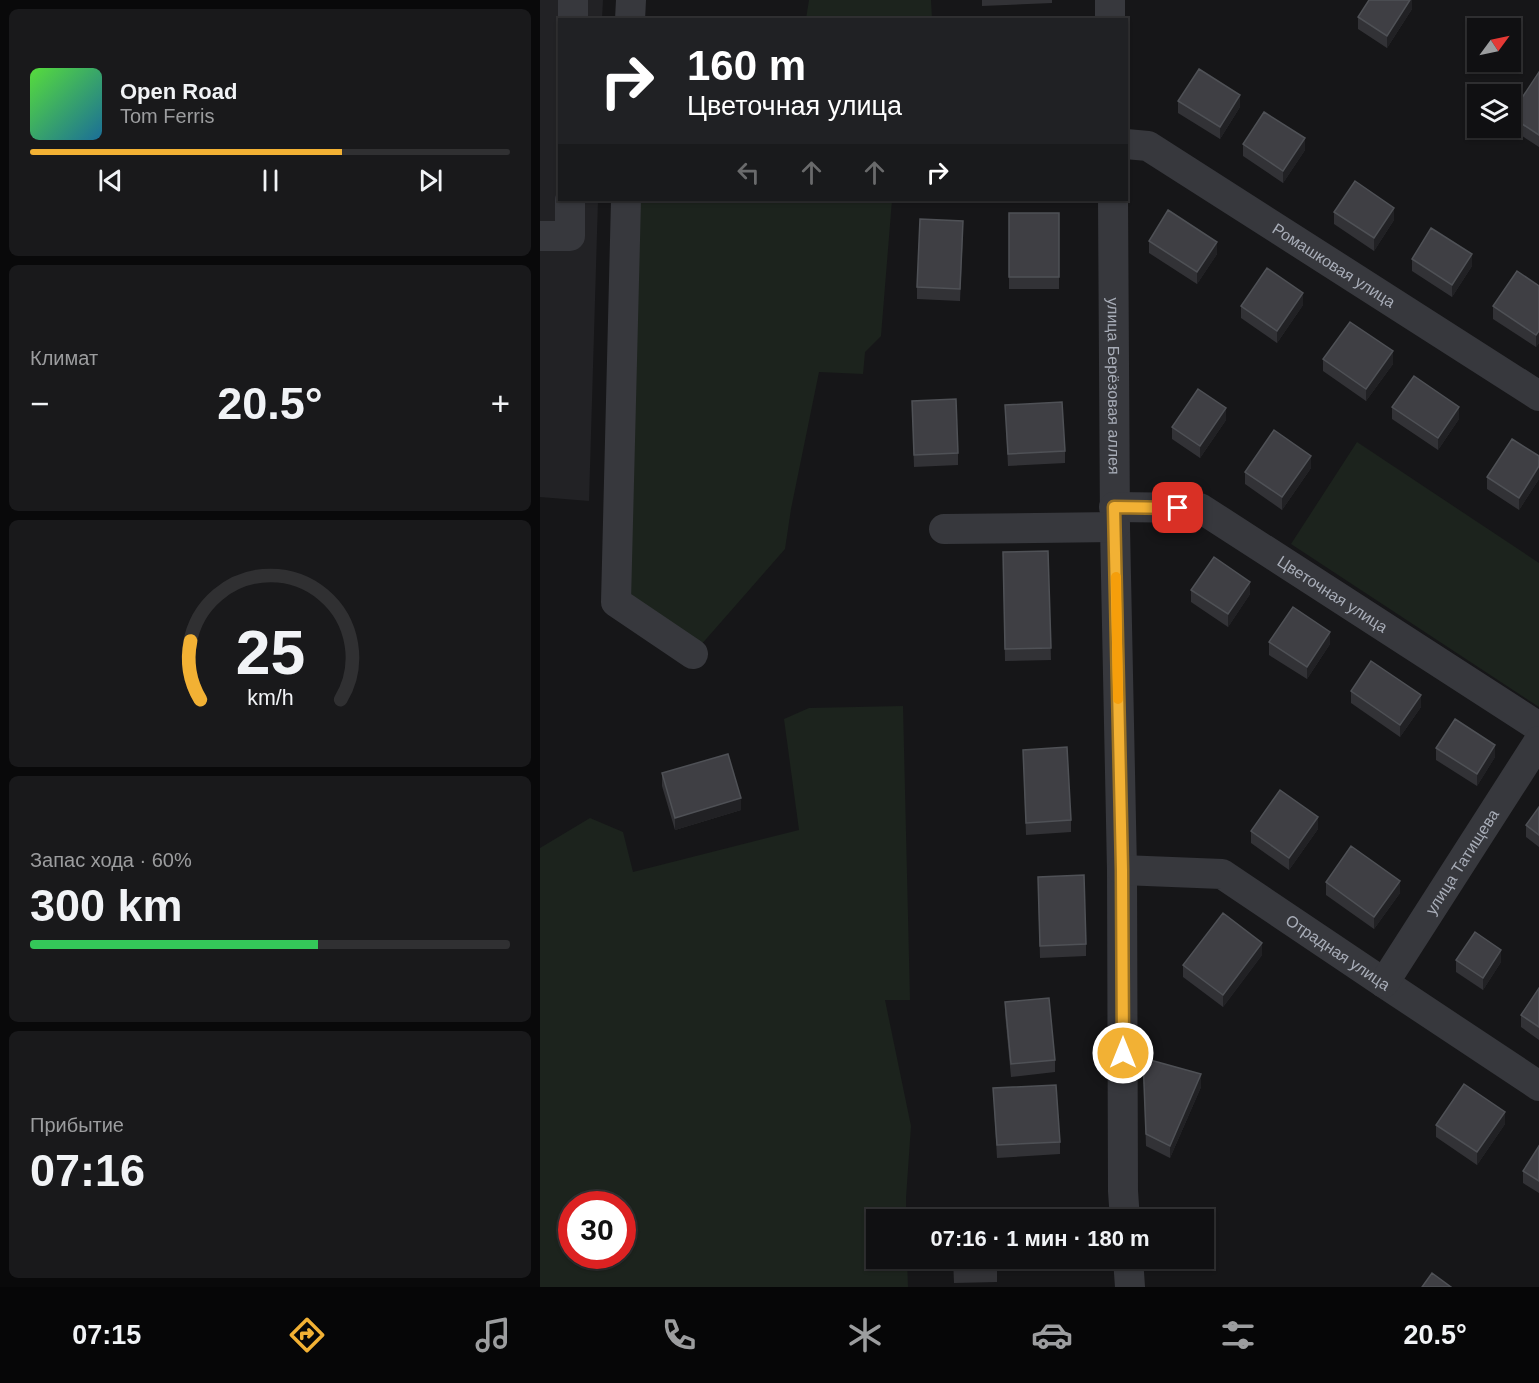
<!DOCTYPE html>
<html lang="ru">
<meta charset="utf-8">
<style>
:root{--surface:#101012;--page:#19191b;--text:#f1f3f6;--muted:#9c9d9f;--line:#303032;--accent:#f2b134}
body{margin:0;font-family:Arial,sans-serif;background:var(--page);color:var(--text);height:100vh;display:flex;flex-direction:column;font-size:22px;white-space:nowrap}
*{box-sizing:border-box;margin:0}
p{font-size:20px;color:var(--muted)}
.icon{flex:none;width:33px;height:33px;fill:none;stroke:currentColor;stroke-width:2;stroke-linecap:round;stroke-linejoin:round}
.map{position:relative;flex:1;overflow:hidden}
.sheet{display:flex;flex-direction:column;gap:9px;padding:9px;background:#09090a;width:540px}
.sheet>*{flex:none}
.hud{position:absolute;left:18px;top:18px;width:570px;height:183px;border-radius:0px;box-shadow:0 2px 4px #0004,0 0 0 2px var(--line);background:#202124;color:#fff;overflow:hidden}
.needle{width:39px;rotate:57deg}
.tools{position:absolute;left:927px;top:18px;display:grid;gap:12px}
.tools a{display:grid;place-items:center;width:54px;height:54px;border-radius:0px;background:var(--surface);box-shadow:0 2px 4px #0004,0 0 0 2px var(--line);font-size:30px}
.speed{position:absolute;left:18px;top:1191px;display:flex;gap:12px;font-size:30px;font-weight:700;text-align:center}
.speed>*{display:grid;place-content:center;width:78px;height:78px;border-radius:50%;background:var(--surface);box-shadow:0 2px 4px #0004,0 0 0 2px var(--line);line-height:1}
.speed .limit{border:9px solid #d22;background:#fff;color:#111}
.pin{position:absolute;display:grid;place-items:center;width:51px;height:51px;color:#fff;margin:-26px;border-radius:12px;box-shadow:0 3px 9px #0006}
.me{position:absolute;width:66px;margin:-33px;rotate:0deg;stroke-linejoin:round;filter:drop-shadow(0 0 4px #0008)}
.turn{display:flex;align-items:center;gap:21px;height:126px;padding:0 30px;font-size:27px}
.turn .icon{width:78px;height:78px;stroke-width:2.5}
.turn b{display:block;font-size:42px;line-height:51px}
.lanes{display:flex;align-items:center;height:57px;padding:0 30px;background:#0003;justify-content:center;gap:30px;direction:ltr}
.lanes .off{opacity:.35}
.big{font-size:45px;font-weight:700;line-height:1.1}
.sheet .card{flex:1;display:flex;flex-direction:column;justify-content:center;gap:9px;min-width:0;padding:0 21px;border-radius:9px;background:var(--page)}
.sheet .dial{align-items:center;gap:0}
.dial svg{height:156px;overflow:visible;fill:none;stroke:var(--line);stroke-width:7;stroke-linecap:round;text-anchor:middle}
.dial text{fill:var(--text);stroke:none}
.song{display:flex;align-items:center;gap:18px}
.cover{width:72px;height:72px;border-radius:9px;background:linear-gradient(135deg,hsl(110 70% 55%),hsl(200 70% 35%))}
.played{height:6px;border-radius:3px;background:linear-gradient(90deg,var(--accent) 65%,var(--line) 65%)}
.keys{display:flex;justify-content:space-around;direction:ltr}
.heat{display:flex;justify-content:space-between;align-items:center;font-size:33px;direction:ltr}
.charge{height:9px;border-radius:4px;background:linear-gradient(90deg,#34c759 60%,var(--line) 0)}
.trip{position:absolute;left:326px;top:1209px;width:348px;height:60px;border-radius:0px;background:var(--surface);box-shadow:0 2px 4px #0004,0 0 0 2px var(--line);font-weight:700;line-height:60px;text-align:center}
.menu{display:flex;height:96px;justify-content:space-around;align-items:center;background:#060607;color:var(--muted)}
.menu .icon{width:42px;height:42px}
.menu .current{color:var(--accent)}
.menu b{font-size:27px;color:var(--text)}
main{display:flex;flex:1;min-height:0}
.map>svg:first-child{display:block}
.built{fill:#222225}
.green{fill:#1c231d;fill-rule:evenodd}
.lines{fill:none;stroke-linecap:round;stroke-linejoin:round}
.minor{stroke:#37383d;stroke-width:30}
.wall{fill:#323236}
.shaded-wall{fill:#212124}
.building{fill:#3f3f44;stroke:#4f5156;stroke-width:1.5}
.route-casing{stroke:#9d7322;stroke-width:15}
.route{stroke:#f2b134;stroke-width:10}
.slow{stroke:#f59e0b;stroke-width:10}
.labels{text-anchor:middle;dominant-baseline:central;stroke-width:6;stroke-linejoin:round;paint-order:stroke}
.street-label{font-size:16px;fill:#a8adb8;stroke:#111113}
</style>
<main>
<section class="sheet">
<div class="card">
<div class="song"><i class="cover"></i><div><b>Open Road</b><p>Tom Ferris</p></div></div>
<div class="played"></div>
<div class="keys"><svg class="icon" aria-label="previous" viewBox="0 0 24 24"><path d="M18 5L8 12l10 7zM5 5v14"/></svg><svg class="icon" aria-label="pause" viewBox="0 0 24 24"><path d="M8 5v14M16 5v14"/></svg><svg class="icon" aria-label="next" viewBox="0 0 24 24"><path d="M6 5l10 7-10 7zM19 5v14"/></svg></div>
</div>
<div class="card"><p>Климат</p>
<div class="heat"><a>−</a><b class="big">20.5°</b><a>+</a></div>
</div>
<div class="card dial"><svg viewBox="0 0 100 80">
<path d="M14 69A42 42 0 1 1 86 69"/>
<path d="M14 69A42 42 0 0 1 9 39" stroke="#f2b134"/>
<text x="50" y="56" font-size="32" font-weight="700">25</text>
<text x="50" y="72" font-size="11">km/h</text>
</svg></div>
<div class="card"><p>Запас хода · 60%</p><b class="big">300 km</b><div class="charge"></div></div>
<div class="card"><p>Прибытие</p><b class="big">07:16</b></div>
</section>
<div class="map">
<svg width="999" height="1287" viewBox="0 0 999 1287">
<rect width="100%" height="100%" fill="#161618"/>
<path class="built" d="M0,0H63L62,19L20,20V200H58L49,501L0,497Z"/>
<path class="green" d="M269,0H391L392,19H266Z
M86,200H352L341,336L325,352L323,374L279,372L251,509L245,549L153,654L76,602Z
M817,442L999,563V707L751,544Z
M363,706L370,1000H345L371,1126L366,1198V1219L336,1220V1258L367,1259L368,1287H0V848L50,818L83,832L93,872L259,830L244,719L269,708ZM32,1204H82V1256H32Z"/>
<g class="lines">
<g class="minor">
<path d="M570,0V20"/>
<path d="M33,20V0"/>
<path d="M90,20L91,0"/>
<path id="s1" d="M586,144L608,146L999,396"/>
<path d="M86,200L76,602L153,654"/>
<path id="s2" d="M573,200L575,527L582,870L583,1191L585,1220"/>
<path d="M0,236H30V200"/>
<path id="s3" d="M574,507L660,508L999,727"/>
<path d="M404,529L575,527"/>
<path id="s4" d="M582,870L682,874L844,983L999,1086"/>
<path id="s5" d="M844,983L999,741"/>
<path d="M588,1258L590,1287"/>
</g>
</g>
<path class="wall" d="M442,0H512V3L442,6Z
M872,0V9L847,48L818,29V17Z
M999,72V147L970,128V115Z
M638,101L700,107L680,139L638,113Z
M703,144L765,150L743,183L703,156Z
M794,212L854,220L834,251L794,224Z
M469,213H519V289H469Z
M423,233L420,301L377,299V287Z
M609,241L677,254L657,284L609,253Z
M872,259L932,266L912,297L872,271Z
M999,286V343L996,347L953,319V306Z
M763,305L737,343L701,318V306Z
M783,359L853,364L826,401L783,371Z
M372,401L418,453V465L374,467Z
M465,405L525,451V463L468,466Z
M852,407L919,419L898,450L852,419Z
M686,420L660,458L632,439V427Z
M999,456V479L979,510L947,489V477Z
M771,468L742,510L705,484V472Z
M508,551L511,660L465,661L463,552Z
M651,590L710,594L688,627L651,602Z
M729,642L790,644L767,679L729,655Z
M811,691L881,707L860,737L811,703Z
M896,748L955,757L937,786L896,760Z
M483,750L531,820V832L486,835Z
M122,773L201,810L135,830L122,786Z
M999,807V847L986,837V825Z
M778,829L749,870L711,843V831Z
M786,882L860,893L834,929L786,895Z
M498,889L546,944V956L500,958Z
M722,955L683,1007L643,977V965Z
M916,960L961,962L943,990L916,972Z
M999,988V1040L981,1027V1015Z
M465,1002L515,1060V1072L471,1077L465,1014Z
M603,1058L661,1087L630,1158L606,1146Z
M453,1088L520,1142V1154L457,1158Z
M965,1124L937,1165L896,1137V1125Z
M999,1146V1193L983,1183V1171Z
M413,1258H457V1282L414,1283Z"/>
<path class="shaded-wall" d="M870,0H872V9L847,48V36Z
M700,95V107L680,139V127Z
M765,138V150L743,183V171Z
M854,208V220L834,251V238Z
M677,242V254L657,284V272Z
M932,254V266L912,297V285Z
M763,293V305L737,343V331Z
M999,331V343L996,347V335Z
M853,351V364L826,401V389Z
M919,407V419L898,450V438Z
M686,408V420L660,458V446Z
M771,456V468L742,510V497Z
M999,466V479L979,510V498Z
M710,582V594L688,627V614Z
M790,632V644L767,679V667Z
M881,695V707L860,737V725Z
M955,745V757L937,786V774Z
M201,798V810L135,830V818Z
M778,817V829L749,870V858Z
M860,881V893L834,929V917Z
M722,943V955L683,1007V995Z
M961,950V962L943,990V978Z
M661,1074V1087L630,1158V1146Z
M965,1112V1124L937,1165V1152Z"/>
<path class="building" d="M829,0H870L847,36L818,17Z
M659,69L700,95L680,127L638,101Z
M999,72V135L970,116Z
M724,112L765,138L743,171L703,144Z
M815,181L854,208L834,238L794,212Z
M628,210L677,242L657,272L609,241Z
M469,213H519V277H469Z
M380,219L423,221L420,289L377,287Z
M891,228L932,254L912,285L872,259Z
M727,268L763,293L737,331L701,306Z
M977,271L999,286V331L996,335L953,306Z
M810,322L853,351L826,389L783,359Z
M874,376L919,407L898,438L852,407Z
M658,389L686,408L660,446L632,427Z
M416,399L418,453L374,455L372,401Z
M522,402L525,451L468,454L465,405Z
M734,430L771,456L742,497L705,472Z
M972,439L999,456V466L979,498L947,477Z
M508,551L511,648L465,649L463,552Z
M674,557L710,582L688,614L651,590Z
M753,607L790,632L767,667L729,642Z
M831,661L881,695L860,725L811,691Z
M915,719L955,745L937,774L896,748Z
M527,747L531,820L486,823L483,750Z
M188,754L201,798L135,818L122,773Z
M740,790L778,817L749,858L711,831Z
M999,807V835L986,825Z
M811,846L860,881L834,917L786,882Z
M544,875L546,944L500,946L498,877Z
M683,913L722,943L683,995L643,965Z
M935,932L961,950L943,978L916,960Z
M999,988V1027L981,1015Z
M509,998L515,1060L471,1064L465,1002Z
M603,1058L661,1074L630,1146L606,1134Z
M924,1084L965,1112L937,1152L896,1125Z
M516,1085L520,1142L457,1145L453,1088Z
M999,1146V1181L983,1171Z
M413,1258H457V1270H414Z
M892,1273L911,1287H882Z"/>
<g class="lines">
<g class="route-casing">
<path id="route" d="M583,1053L582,870L574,507L638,508"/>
</g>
<use href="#route" class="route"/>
<path class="slow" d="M576,577L578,699"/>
</g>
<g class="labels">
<g class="street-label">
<text stroke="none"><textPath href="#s1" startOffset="243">Ромашковая улица</textPath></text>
<text stroke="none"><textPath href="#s2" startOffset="186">улица Берёзовая аллея</textPath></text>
<text stroke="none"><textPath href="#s3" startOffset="244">Цветочная улица</textPath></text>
<text stroke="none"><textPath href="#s5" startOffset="144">улица Татищева</textPath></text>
<text stroke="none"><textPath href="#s4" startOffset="240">Отрадная улица</textPath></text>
</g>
</g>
</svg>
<div class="tools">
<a><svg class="needle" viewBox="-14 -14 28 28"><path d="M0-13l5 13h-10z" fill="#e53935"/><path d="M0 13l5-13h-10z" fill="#9c9d9f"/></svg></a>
<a><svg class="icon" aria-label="layers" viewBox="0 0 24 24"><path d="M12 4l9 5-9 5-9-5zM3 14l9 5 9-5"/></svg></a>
</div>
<div class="speed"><div class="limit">30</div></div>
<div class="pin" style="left:638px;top:508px;background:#d93025"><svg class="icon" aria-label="arrive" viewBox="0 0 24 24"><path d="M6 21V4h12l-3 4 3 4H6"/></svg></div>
<svg class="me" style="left:583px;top:1053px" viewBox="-20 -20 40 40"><circle r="17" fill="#f2b134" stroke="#fff" stroke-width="3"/><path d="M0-11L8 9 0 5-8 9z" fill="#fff"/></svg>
<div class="trip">07:16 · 1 мин · 180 m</div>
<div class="hud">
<div class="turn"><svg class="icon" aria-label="right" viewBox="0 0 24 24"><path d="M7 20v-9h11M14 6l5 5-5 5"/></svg><div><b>160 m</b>Цветочная улица</div></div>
<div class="lanes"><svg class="icon off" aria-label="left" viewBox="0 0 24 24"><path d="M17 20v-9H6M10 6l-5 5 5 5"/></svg><svg class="icon off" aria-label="ahead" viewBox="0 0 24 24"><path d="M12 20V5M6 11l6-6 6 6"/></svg><svg class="icon off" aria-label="ahead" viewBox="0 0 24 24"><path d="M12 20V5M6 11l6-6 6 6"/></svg><svg class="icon" aria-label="right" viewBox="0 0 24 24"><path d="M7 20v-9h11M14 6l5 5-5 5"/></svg></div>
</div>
</div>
</main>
<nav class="menu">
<b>07:15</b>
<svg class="icon current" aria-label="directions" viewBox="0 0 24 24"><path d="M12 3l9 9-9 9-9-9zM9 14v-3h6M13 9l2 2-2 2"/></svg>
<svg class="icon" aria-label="music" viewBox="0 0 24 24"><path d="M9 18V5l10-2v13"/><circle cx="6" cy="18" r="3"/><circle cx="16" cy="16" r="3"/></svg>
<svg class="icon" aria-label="phone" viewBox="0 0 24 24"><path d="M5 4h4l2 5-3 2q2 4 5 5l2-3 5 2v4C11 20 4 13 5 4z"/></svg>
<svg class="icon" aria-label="climate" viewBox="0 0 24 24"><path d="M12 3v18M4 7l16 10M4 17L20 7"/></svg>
<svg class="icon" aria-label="car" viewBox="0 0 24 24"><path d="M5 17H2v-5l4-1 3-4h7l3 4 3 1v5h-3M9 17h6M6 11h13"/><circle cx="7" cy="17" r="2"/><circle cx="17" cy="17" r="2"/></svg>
<svg class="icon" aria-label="filters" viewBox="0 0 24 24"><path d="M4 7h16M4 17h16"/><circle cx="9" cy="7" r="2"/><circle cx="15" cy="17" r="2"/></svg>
<b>20.5°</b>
</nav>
